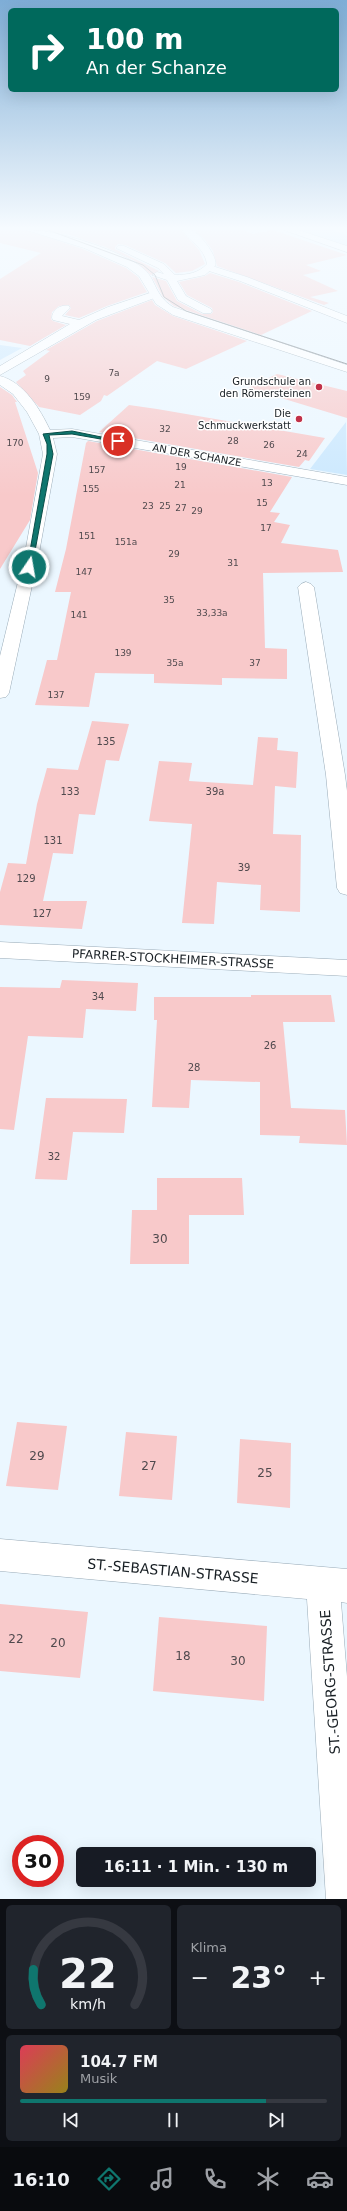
<!DOCTYPE html>
<html lang="de">
<meta charset="utf-8">
<style>
:root{--surface:#171b24;--page:#20242c;--text:#f1f3f6;--muted:#9ea1a6;--line:#363941;--accent:#0f766e}
body{margin:0;font-family:"DejaVu Sans",sans-serif;background:var(--page);color:var(--text);height:100vh;display:flex;flex-direction:column;font-size:15px;white-space:nowrap}
*{box-sizing:border-box;margin:0}
p{font-size:13px;color:var(--muted)}
.icon{flex:none;width:22px;height:22px;fill:none;stroke:currentColor;stroke-width:2;stroke-linecap:round;stroke-linejoin:round}
.map{position:relative;height:1899px;overflow:hidden}
.details{display:flex;flex-direction:column;gap:6px;padding:6px;background:#0d0f14;flex:1}
.details>*{flex:none}
.top-card{position:absolute;left:8px;top:8px;width:331px;height:84px;border-radius:6px;box-shadow:0 4px 16px #0002;background:#00695c;color:#fff;overflow:hidden}
.speed{position:absolute;left:12px;top:1835px;display:flex;gap:8px;font-size:20px;font-weight:700;text-align:center}
.speed>*{display:grid;place-content:center;width:52px;height:52px;border-radius:50%;background:var(--surface);box-shadow:0 4px 16px #0002;line-height:1}
.speed .limit{border:6px solid #d22;background:#fff;color:#111}
.pin{position:absolute;display:grid;place-items:center;width:34px;height:34px;color:#fff;margin:-17px;border:2px solid #fff;border-radius:50%;box-shadow:0 1px 4px #0007}
.me{position:absolute;width:44px;margin:-22px;rotate:12deg;stroke-linejoin:round;filter:drop-shadow(0 0 3px #0008)}
.turn{display:flex;align-items:center;gap:14px;height:84px;padding:0 12px;font-size:18px}
.turn .icon{width:52px;height:52px;stroke-width:2.5}
.turn b{display:block;font-size:28px;line-height:34px}
.big{font-size:30px;font-weight:700;line-height:1.1}
.details .card{flex:1;display:flex;flex-direction:column;justify-content:center;gap:6px;min-width:0;padding:0 14px;border-radius:6px;background:var(--page)}
.details .dial{align-items:center;gap:0}
.dial svg{height:104px;overflow:visible;fill:none;stroke:var(--line);stroke-width:7;stroke-linecap:round;text-anchor:middle}
.dial text{fill:var(--text);stroke:none}
.song{display:flex;align-items:center;gap:12px}
.cover{width:48px;height:48px;border-radius:6px;background:linear-gradient(135deg,hsl(350 70% 55%),hsl(50 70% 35%))}
.played{height:4px;border-radius:2px;background:linear-gradient(90deg,var(--accent) 80%,var(--line) 80%)}
.keys{display:flex;justify-content:space-around;direction:ltr}
.heat{display:flex;justify-content:space-between;align-items:center;font-size:22px;direction:ltr}
.details .tiles{flex:1;display:grid;gap:6px;grid-template-columns:1fr 1fr}
.card:last-child{grid-column:span 2}
.trip{position:absolute;left:76px;top:1847px;width:240px;height:40px;border-radius:6px;background:var(--surface);box-shadow:0 4px 16px #0002;font-weight:700;line-height:40px;text-align:center}
.dock{display:flex;height:64px;justify-content:space-around;align-items:center;background:#090b0e;color:var(--muted)}
.dock .icon{width:28px;height:28px}
.dock .on{color:var(--accent)}
.dock b{font-size:18px;color:var(--text)}
.map>svg:first-child{display:block}
.green{fill:#cbe8fe}
.building{fill:#f8c9ca}
.lines{fill:none;stroke-linecap:round;stroke-linejoin:round}
.street-casing{stroke:#99abb8;stroke-width:1}
.secondary-casing{stroke:#99abb8;stroke-width:1}
.street{fill:#fff;fill-rule:evenodd}
.secondary{fill:#fff;fill-rule:evenodd}
.tram{stroke:#727b82;stroke-width:1}
.route{fill:#0f766e;stroke:#0a4d48}
.poi-dot{fill:#c13148;stroke:#fff;stroke-width:1.5}
.labels{text-anchor:middle;dominant-baseline:central;stroke-width:3;stroke-linejoin:round;paint-order:stroke}
.far-number-label{font-size:9px;fill:#504a4e}
.far-poi-label{font-size:10px;fill:#181f24;stroke:#fff;text-anchor:end}
.far-street-label{font-size:10px;fill:#181f24;stroke:#fff}
.number-label{font-size:10px;fill:#504a4e}
.street-label{font-size:12px;fill:#181f24;stroke:#fff}
.near-number-label{font-size:12px;fill:#504a4e}
.near-street-label{font-size:14px;fill:#181f24;stroke:#fff}
</style>
<div class="map">
<svg width="347" height="1899" viewBox="0 0 347 1899">
<rect width="100%" height="100%" fill="#ebf7ff"/>
<path class="green" d="M295,230H333L347,235V248Z
M0,345L22,348L0,360Z
M346,422L347,475L310,469Z"/>
<path class="building" d="M0,230H25L83,249L126,268L138,277L147,292L107,306L79,318L65,315L71,308L69,305L59,306L52,312L51,319L53,321L66,325L30,346L0,340V279L41,253L0,243Z
M44,230H181L199,250L205,264L192,271L176,273L165,263L125,245L118,244L115,247V249L159,271L151,275L135,261L105,247L70,235Z
M194,230H244L253,234L273,230L347,255L306,265L321,271L303,275L338,291L310,297L329,303L324,305L217,266L213,251L205,240Z
M210,273L239,282L312,311L261,335L174,306L163,297L152,277L166,281L177,301L202,314H211L213,312L212,308L187,295L179,282L205,276Z
M152,300L155,305L173,316L247,341L186,369L157,361L107,396L104,395L101,401L80,415L39,407L16,382L26,375L23,371L50,351L46,350L97,321Z
M277,374L347,391V418L248,388Z
M0,387L12,395L17,402H15L38,473L30,520L0,569Z
M129,405L157,409L325,438L309,461L305,460L299,467L99,432Z
M88,441L292,477L270,512L280,513L274,522L290,525L281,543L338,550L343,572L263,573L265,648L287,649V679L222,678V685L154,683V674L95,673L89,707L35,705L47,660H57L71,592H55L66,549L86,443Z
M92,721L129,724L119,761L106,760L95,815L79,814L73,854L53,853L43,901H87L82,929L0,925V892L8,863L26,864L37,804L47,768L78,770Z
M258,737L278,738L277,750L298,752L296,788L275,786L273,834L301,835L300,912L260,910L261,885L217,882L214,924L182,923L192,824L149,821L159,761L192,763L189,781L253,785Z
M62,980L138,983L136,1011L86,1009L83,1038L28,1036L14,1130L0,1129V987L60,988Z
M251,995H331L335,1022H283L291,1108L345,1110L347,1145L299,1143L300,1136L260,1135V1082L191,1080L189,1108L152,1107L157,1020H154V997H251Z
M46,1098L127,1099L124,1133L73,1132L67,1180L35,1179Z
M157,1178H242L244,1215H189V1264H130L132,1210H157Z
M17,1422L67,1426L58,1490L6,1486Z
M126,1432L177,1436L172,1500L119,1496Z
M240,1439L291,1443L290,1508L237,1503Z
M0,1604L88,1612L80,1678L0,1671Z
M159,1617L267,1626L264,1701L153,1691Z"/>
<g class="lines">
<g class="street-casing">
<path id="street" d="M284,230H298L347,246V252Z
M209,265L247,277L347,316V323L240,281L206,270L204,268Z
M153,292L157,293V297L96,320L0,375V366L70,324L53,320L52,318C52,310 61,304 69,306L70,308L62,316L79,320L108,307Z
M0,376C24,382 40,409 50,430L72,429L347,477V485L72,437L53,438L57,454L39,553L9,693L6,697L0,698V656L25,553L43,454L39,434L27,412L13,394L0,385Z
M306,582L311,584L314,587L345,775L347,791V895L340,893L337,888L326,775L298,587L301,584Z
M0,942L347,960V976L0,958Z
M0,1539L347,1569V1603L341,1602L347,1677V1899H326L307,1599L0,1571Z"/>
</g>
<g class="secondary-casing">
<path id="secondary" d="M26,230C53,228 123,251 144,269C157,281 154,295 173,307L347,365V372L173,315L156,304L139,276L127,267L84,248Z
M182,230C184,230 189,229 191,230C200,233 219,258 215,266L205,275L177,281L186,296L211,309L212,311L211,313H203L178,300L167,280L152,275L157,272L164,274L158,268L116,248L118,246H124L164,264L175,275C187,275 199,273 207,264C204,247 190,242 182,230Z"/>
</g>
<use href="#street" class="street"/>
<use href="#secondary" class="secondary"/>
<path class="tram" d="M48,230L143,265L155,275L164,297L186,311L347,364"/>
</g>
<linearGradient id="sky" x2="0" y2="1"><stop stop-color="#7eadd6"/><stop offset="0.46" stop-color="#f6fbff"/><stop offset="1" stop-color="#f6fbff" stop-opacity="0"/></linearGradient>
<rect width="347" height="496" fill="url(#sky)"/>
<path class="route" d="M72,431L121,441L118,442L72,434L49,435L53,454L32,567L27,568L47,454V444L43,434Z"/>
<g class="poi-dot">
<circle cx="319" cy="387" r="4"/>
<circle cx="299" cy="419" r="4"/>
</g>
<g class="labels">
<g class="far-number-label">
<text x="114" y="373">7a</text>
<text x="47" y="379">9</text>
<text x="82" y="397">159</text>
<text x="165" y="429">32</text>
<text x="233" y="441">28</text>
<text x="15" y="443">170</text>
<text x="269" y="445">26</text>
<text x="302" y="454">24</text>
<text x="181" y="467">19</text>
<text x="97" y="470">157</text>
<text x="267" y="483">13</text>
<text x="180" y="485">21</text>
<text x="91" y="489">155</text>
<text x="262" y="503">15</text>
<text x="148" y="506">23</text>
<text x="165" y="506">25</text>
<text x="181" y="508">27</text>
<text x="197" y="511">29</text>
<text x="266" y="528">17</text>
<text x="87" y="536">151</text>
<text x="126" y="542">151a</text>
<text x="174" y="554">29</text>
<text x="233" y="563">31</text>
<text x="84" y="572">147</text>
<text x="169" y="600">35</text>
<text x="212" y="613">33,33a</text>
<text x="79" y="615">141</text>
<text x="123" y="653">139</text>
<text x="175" y="663">35a</text>
<text x="255" y="663">37</text>
<text x="56" y="695">137</text>
</g>
<g class="far-poi-label">
<text x="311" y="381">Grundschule an<tspan x="311" dy="12">den Römersteinen</tspan></text>
<text x="291" y="413">Die<tspan x="291" dy="12">Schmuckwerkstatt</tspan></text>
</g>
<g class="far-street-label">
<text transform="translate(197 455) rotate(10)">AN DER SCHANZE</text>
</g>
<g class="number-label">
<text x="106" y="741">135</text>
<text x="70" y="791">133</text>
<text x="215" y="791">39a</text>
<text x="53" y="840">131</text>
<text x="244" y="867">39</text>
<text x="26" y="878">129</text>
<text x="42" y="913">127</text>
<text x="98" y="996">34</text>
<text x="270" y="1045">26</text>
<text x="194" y="1067">28</text>
<text x="54" y="1156">32</text>
</g>
<g class="street-label">
<text transform="translate(173 959) rotate(3)">PFARRER-STOCKHEIMER-STRASSE</text>
</g>
<g class="near-number-label">
<text x="160" y="1239">30</text>
<text x="37" y="1456">29</text>
<text x="149" y="1466">27</text>
<text x="265" y="1473">25</text>
<text x="16" y="1639">22</text>
<text x="58" y="1643">20</text>
<text x="183" y="1656">18</text>
<text x="238" y="1661">30</text>
</g>
<g class="near-street-label">
<text transform="translate(173 1571) rotate(5)">ST.-SEBASTIAN-STRASSE</text>
<text transform="translate(330 1682) rotate(-94)">ST.-GEORG-STRASSE</text>
</g>
</g>
</svg>
<div class="speed"><div class="limit">30</div></div>
<div class="pin" style="left:118px;top:441px;background:#d93025"><svg class="icon" aria-label="arrive" viewBox="0 0 24 24"><path d="M6 21V4h12l-3 4 3 4H6"/></svg></div>
<svg class="me" style="left:29px;top:567px" viewBox="-20 -20 40 40"><circle r="17" fill="#0f766e" stroke="#fff" stroke-width="3"/><path d="M0-11L8 9 0 5-8 9z" fill="#fff"/></svg>
<div class="trip">16:11 · 1 Min. · 130 m</div>
<div class="top-card">
<div class="turn"><svg class="icon" aria-label="right" viewBox="0 0 24 24"><path d="M7 20v-9h11M14 6l5 5-5 5"/></svg><div><b>100 m</b>An der Schanze</div></div>
</div>
</div>
<section class="details">
<div class="tiles">
<div class="card dial"><svg viewBox="0 0 100 80">
<path d="M14 69A42 42 0 1 1 86 69"/>
<path d="M14 69A42 42 0 0 1 8 42" stroke="#0f766e"/>
<text x="50" y="56" font-size="32" font-weight="700">22</text>
<text x="50" y="72" font-size="11">km/h</text>
</svg></div>
<div class="card"><p>Klima</p>
<div class="heat"><a>−</a><b class="big">23°</b><a>+</a></div>
</div>
<div class="card">
<div class="song"><i class="cover"></i><div><b>104.7 FM</b><p>Musik</p></div></div>
<div class="played"></div>
<div class="keys"><svg class="icon" aria-label="previous" viewBox="0 0 24 24"><path d="M18 5L8 12l10 7zM5 5v14"/></svg><svg class="icon" aria-label="pause" viewBox="0 0 24 24"><path d="M8 5v14M16 5v14"/></svg><svg class="icon" aria-label="next" viewBox="0 0 24 24"><path d="M6 5l10 7-10 7zM19 5v14"/></svg></div>
</div>
</div>
</section>
<nav class="dock">
<b>16:10</b>
<svg class="icon on" aria-label="directions" viewBox="0 0 24 24"><path d="M12 3l9 9-9 9-9-9zM9 14v-3h6M13 9l2 2-2 2"/></svg>
<svg class="icon" aria-label="music" viewBox="0 0 24 24"><path d="M9 18V5l10-2v13"/><circle cx="6" cy="18" r="3"/><circle cx="16" cy="16" r="3"/></svg>
<svg class="icon" aria-label="phone" viewBox="0 0 24 24"><path d="M5 4h4l2 5-3 2q2 4 5 5l2-3 5 2v4C11 20 4 13 5 4z"/></svg>
<svg class="icon" aria-label="climate" viewBox="0 0 24 24"><path d="M12 3v18M4 7l16 10M4 17L20 7"/></svg>
<svg class="icon" aria-label="car" viewBox="0 0 24 24"><path d="M5 17H2v-5l4-1 3-4h7l3 4 3 1v5h-3M9 17h6M6 11h13"/><circle cx="7" cy="17" r="2"/><circle cx="17" cy="17" r="2"/></svg>
</nav>
